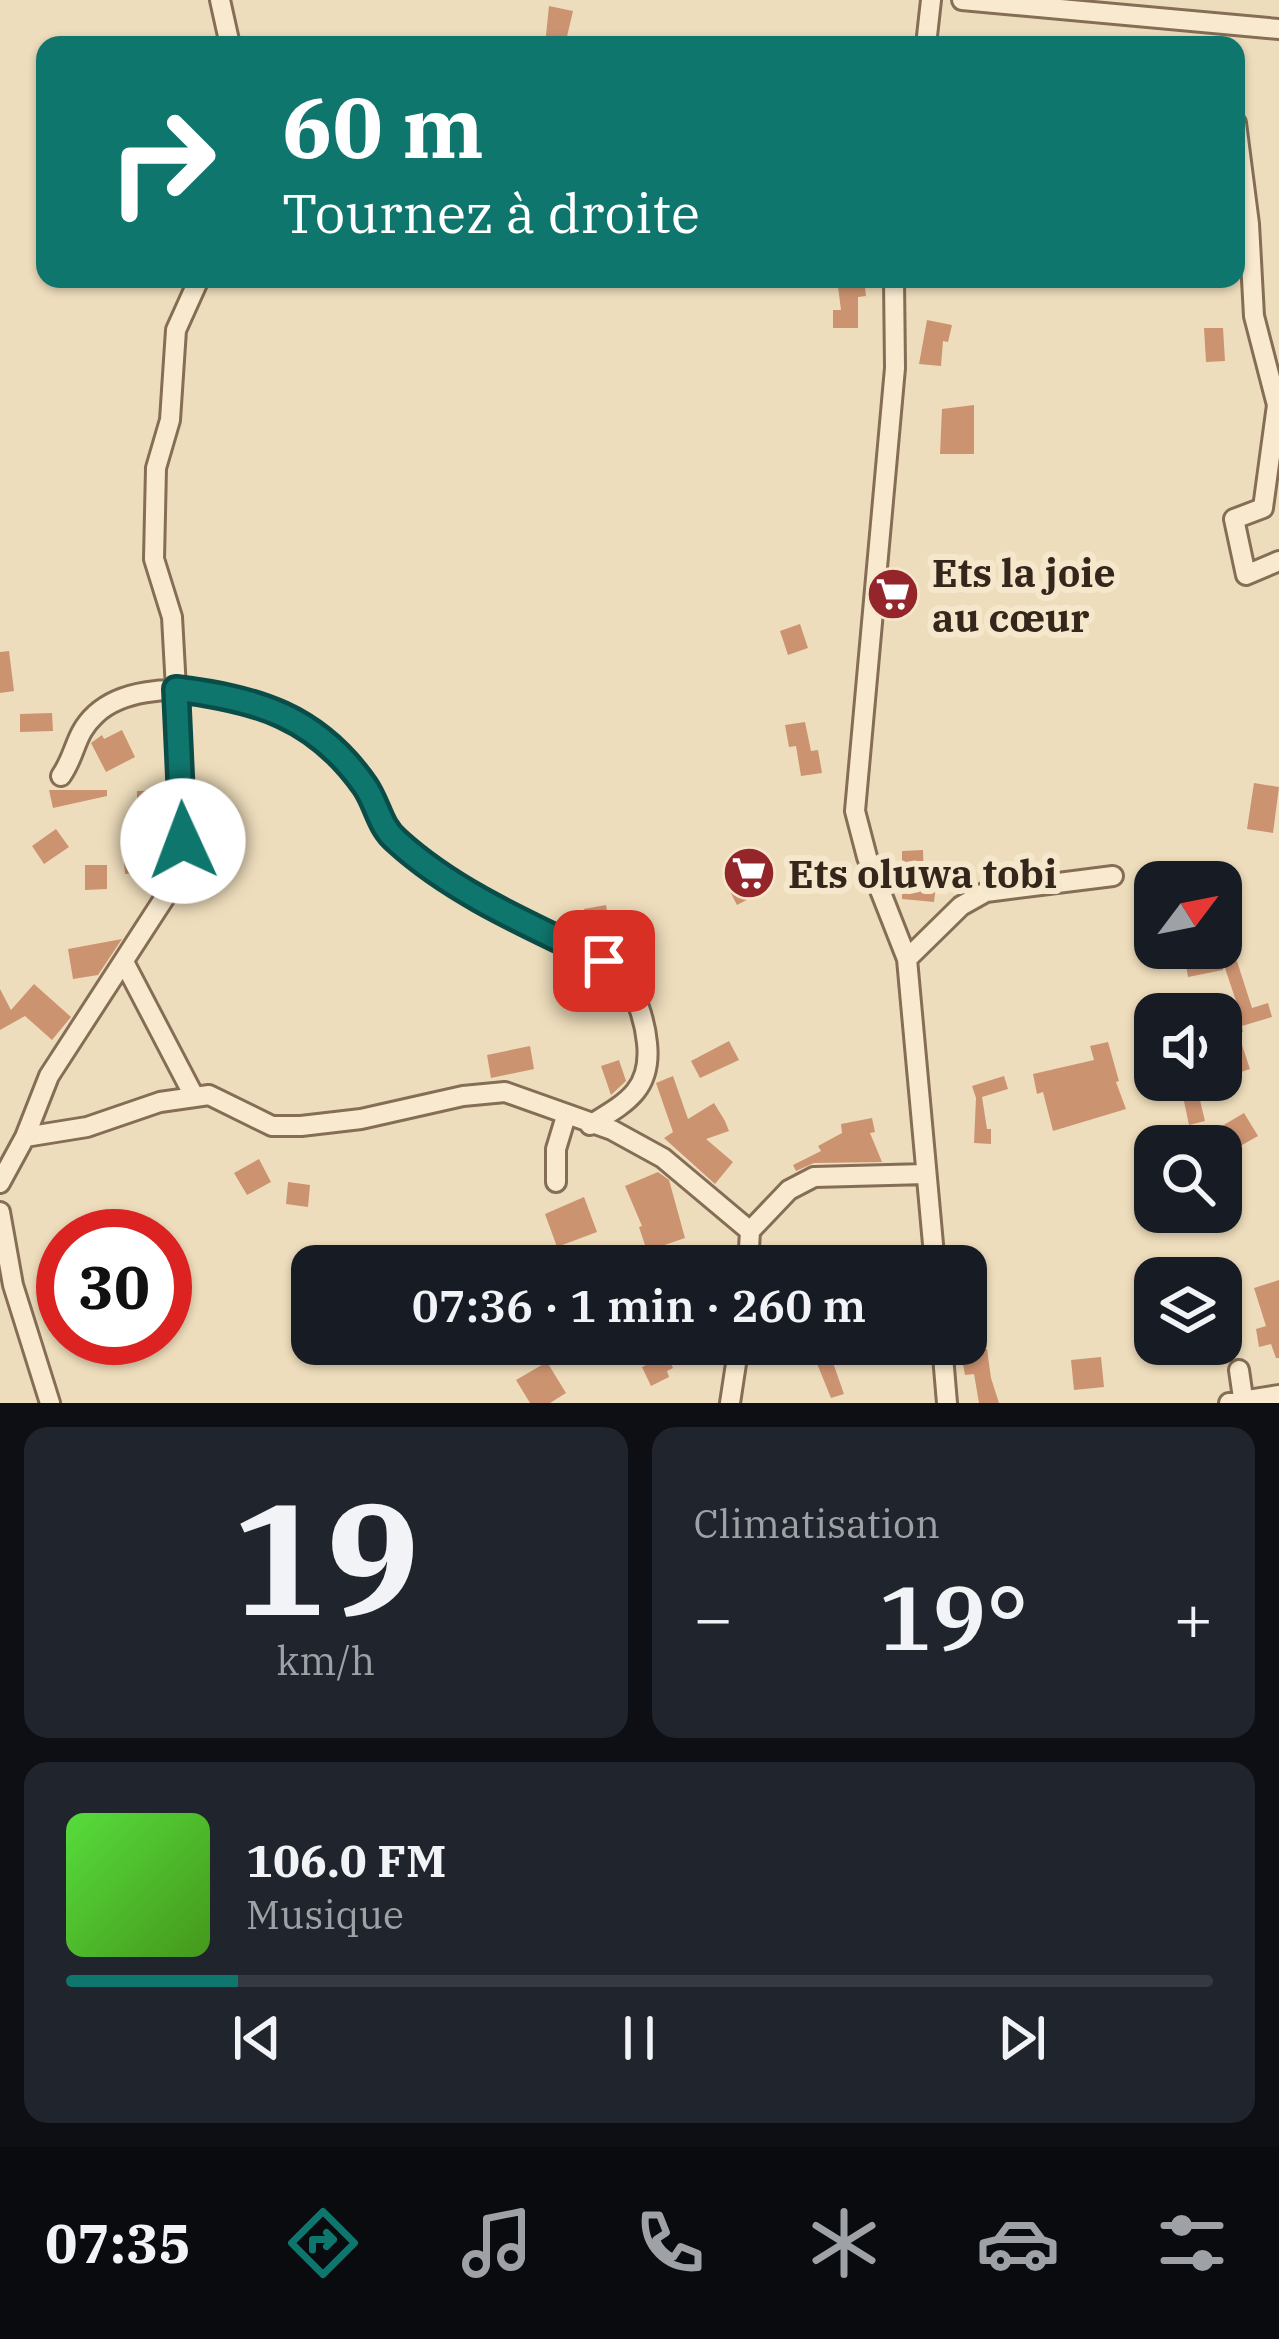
<!DOCTYPE html>
<html lang="fr">
<meta charset="utf-8">
<style>
:root{--surface:#171b24;--page:#20242c;--text:#f1f3f6;--muted:#9ea1a6;--line:#363941;--accent:#0f766e}
body{margin:0;font-family:"IBM Plex Serif",serif;background:var(--page);color:var(--text);height:100vh;display:flex;flex-direction:column;font-size:45px;white-space:nowrap}
*{box-sizing:border-box;margin:0}
p{font-size:39px;color:var(--muted)}
.icon{flex:none;width:66px;height:66px;fill:none;stroke:currentColor;stroke-width:2;stroke-linecap:round;stroke-linejoin:round}
.map{position:relative;height:1403px;overflow:hidden}
.drawer{display:flex;flex-direction:column;gap:24px;padding:24px;background:#0d0f14;flex:1}
.drawer>*{flex:none}
.hud{position:absolute;left:36px;top:36px;width:1209px;height:252px;border-radius:24px;box-shadow:0 3px 9px #0004;background:#0f766e;color:#fff;overflow:hidden}
.needle{width:78px;rotate:58deg}
.fabs{position:absolute;left:1134px;top:861px;display:grid;gap:24px}
.fabs a{display:grid;place-items:center;width:108px;height:108px;border-radius:24px;background:var(--surface);box-shadow:0 3px 9px #0004;font-size:60px}
.speed{position:absolute;left:36px;top:1209px;display:flex;gap:24px;font-size:60px;font-weight:700;text-align:center}
.speed>*{display:grid;place-content:center;width:156px;height:156px;border-radius:50%;background:var(--surface);box-shadow:0 3px 9px #0004;line-height:1}
.speed .limit{border:18px solid #d22;background:#fff;color:#111}
.pin{position:absolute;display:grid;place-items:center;width:102px;height:102px;color:#fff;margin:-51px;border-radius:24px;box-shadow:0 6px 18px #0006}
.me{position:absolute;width:132px;margin:-66px;rotate:358deg;stroke-linejoin:round;filter:drop-shadow(0 0 9px #0008)}
.turn{display:flex;align-items:center;gap:42px;height:252px;padding:0 48px;font-size:54px}
.turn .icon{width:156px;height:156px;stroke-width:2.5}
.turn b{display:block;font-size:84px;line-height:102px}
.big{font-size:90px;font-weight:600;line-height:1.1}
.drawer .widget{flex:1;display:flex;flex-direction:column;justify-content:center;gap:18px;min-width:0;padding:0 42px;border-radius:24px;background:var(--page)}
.drawer .dial{align-items:center;gap:0}
.dial b{font-size:156px;line-height:1}
.song{display:flex;align-items:center;gap:36px}
.cover{width:144px;height:144px;border-radius:18px;background:linear-gradient(135deg,hsl(110 70% 55%),hsl(100 70% 35%))}
.played{height:12px;border-radius:6px;background:linear-gradient(90deg,var(--accent) 15%,var(--line) 15%)}
.keys{display:flex;justify-content:space-around;direction:ltr}
.heat{display:flex;justify-content:space-between;align-items:center;font-size:66px;direction:ltr}
.drawer .tiles{flex:1;display:grid;gap:24px;grid-template-columns:1fr 1fr}
.widget:last-child{grid-column:span 2}
.trip{position:absolute;left:291px;top:1245px;width:696px;height:120px;border-radius:24px;background:var(--surface);box-shadow:0 3px 9px #0004;font-weight:600;line-height:120px;text-align:center}
.menu{display:flex;height:192px;justify-content:space-around;align-items:center;background:#090b0e;color:var(--muted)}
.menu .icon{width:84px;height:84px}
.menu .current{color:var(--accent)}
.menu b{font-size:54px;color:var(--text)}
.map>svg:first-child{display:block}
.building{fill:#cc9371}
.lines{fill:none;stroke-linecap:round;stroke-linejoin:round}
.minor-casing{stroke:#856d56;stroke-width:24}
.minor{stroke:#f9eacf;stroke-width:18}
.route-casing{stroke:#0a4d48;stroke-width:30}
.route{stroke:#0f766e;stroke-width:21}
.labels{text-anchor:middle;dominant-baseline:central;stroke-width:12;stroke-linejoin:round;paint-order:stroke}
.poi-label{font-size:39px;font-weight:bold;fill:#34261b;stroke:#f5e7cb;text-anchor:start}
</style>
<div class="map">
<svg width="1279" height="1403" viewBox="0 0 1279 1403">
<rect width="100%" height="100%" fill="#eeddbc"/>
<path class="building" d="M549,6L573,11L565,45H545Z
M837,279H864L866,296L858,297V328H833V310H841Z
M927,320L952,325L948,342L943,341L941,366L919,364Z
M1204,328H1223L1225,361L1206,362Z
M974,405V454H940L942,409Z
M800,624L808,648L788,655L780,631Z
M9,651L14,691L0,693V652Z
M52,713L53,731L20,732V714Z
M805,722L811,751L818,750L822,773L801,776L796,746L789,747L785,725Z
M122,730L135,757L106,772L91,743L102,735L104,739Z
M1254,783L1279,787L1273,833L1247,829Z
M49,790H107V796L53,808Z
M137,791H168L169,806H137Z
M56,829L69,847L44,864L32,846Z
M923,850L924,884L936,885L934,902L902,899V851Z
M148,851L150,872L125,874L123,853Z
M85,865H107V889L85,890Z
M750,869L762,892L737,905L725,882Z
M606,905L612,940L598,942L588,937L584,909Z
M122,939L98,975L73,979L68,949Z
M1222,952L1223,970L1188,977L1185,959Z
M1236,958L1252,1008L1268,1003L1272,1017L1242,1026L1243,1032L1238,1033L1250,1069L1232,1075L1221,1042V1008L1237,1004L1223,962Z
M34,984L71,1017L52,1040L25,1016L0,1030V989L11,1010Z
M729,1041L739,1060L700,1078L691,1061Z
M1108,1042L1119,1081L1116,1082L1126,1109L1053,1131L1043,1092L1037,1094L1033,1074L1094,1060L1090,1046Z
M530,1046L534,1069L491,1078L487,1055Z
M619,1060L626,1081L611,1095L601,1066Z
M673,1076L688,1119L714,1103L725,1121L729,1131L706,1139L733,1162L715,1184L664,1138L673,1132L656,1083Z
M1004,1076L1008,1089L982,1097L987,1129H991V1144L974,1143L976,1098L972,1086Z
M1196,1084L1205,1121L1189,1125L1181,1087Z
M1244,1113L1258,1136L1235,1149L1222,1126Z
M872,1118L875,1132L870,1133L882,1162L814,1163L796,1171L793,1165L821,1151L818,1146L842,1133L841,1124Z
M259,1159L271,1182L247,1195L234,1173Z
M658,1172L669,1180L685,1238L647,1251L639,1227L642,1226L625,1186Z
M288,1182L310,1185L308,1207L286,1204Z
M584,1197L597,1232L557,1247L545,1214Z
M1279,1280V1358H1276L1271,1344L1259,1347L1256,1329L1266,1326L1254,1288Z
M809,1344H862L831,1357L844,1394L831,1398Z
M987,1349L991,1378L999,1403H979L974,1374L965,1375L961,1353Z
M667,1355L673,1368L667,1371L669,1377L651,1386L642,1367Z
M1101,1357L1104,1387L1074,1390L1071,1360Z
M547,1362L566,1393L550,1403H530L516,1380Z"/>
<g class="lines">
<g class="minor-casing">
<path id="minor" d="M220,0L230,45
M962,0L1279,29
M926,45L931,0
M1236,123L1249,224L1254,316L1277,405L1263,508L1234,519L1246,575L1279,561
M894,279L895,368L855,811L867,857L907,959L935,1266
M61,776C77,753 74,734 96,714C146,668 272,696 320,735C339,750 362,778 372,799C376,808 377,817 382,824C392,840 408,851 422,862C457,889 501,912 541,931C567,944 602,953 621,975C636,992 645,1021 647,1043C652,1090 626,1103 590,1125
M907,959L961,906L986,892L1113,876
M124,962L194,1096
M25,1137L87,1127L160,1102L209,1095L272,1126H301L361,1119L463,1096L505,1092L612,1130L663,1158L750,1231
M556,1182V1149L566,1116
M0,1183L25,1137L49,1076L178,877L183,815L172,617L154,559L156,468L170,420L176,330L199,279
M0,1212L13,1285L50,1403
M748,1266L750,1231L789,1190L814,1177L926,1174
M942,1344L947,1403
M1239,1370L1243,1398
M730,1403L739,1344
M1229,1403L1279,1395"/>
</g>
<use href="#minor" class="minor"/>
</g>
<g class="lines">
<g class="route-casing">
<path id="route" d="M183,841L176,689C257,699 316,716 365,786C378,805 379,826 397,841C455,894 534,927 604,961"/>
</g>
<use href="#route" class="route"/>
</g>
<defs>
<g id="supermarket-disc" transform="scale(2.7)"><circle r="9.5" fill="#94252b" stroke="#f5e7cb"/><path d="M-6-5.5h2.5l.6 2H6L4.5 2H-2.5L-4.4-4H-6ZM-1.5 3.2a1.3 1.3 0 1 0 .1 0ZM3 3.2a1.3 1.3 0 1 0 .1 0Z" fill="#fff"/></g>
</defs>
<g fill-rule="evenodd">
<use href="#supermarket-disc" x="893" y="594"/>
<use href="#supermarket-disc" x="749" y="873"/>
</g>
<g class="labels">
<g class="poi-label">
<text x="932" y="572">Ets la joie<tspan x="932" dy="45">au cœur</tspan></text>
<text x="788" y="873">Ets oluwa tobi</text>
</g>
</g>
</svg>
<div class="fabs">
<a><svg class="needle" viewBox="-14 -14 28 28"><path d="M0-13l5 13h-10z" fill="#e53935"/><path d="M0 13l5-13h-10z" fill="#9ea1a6"/></svg></a>
<a><svg class="icon" aria-label="sound" viewBox="0 0 24 24"><path d="M4 9h4l5-4v14l-5-4H4zM17 9q2 3 0 6"/></svg></a>
<a><svg class="icon" aria-label="search" viewBox="0 0 24 24"><circle cx="10" cy="10" r="6"/><path d="M15 15l6 6"/></svg></a>
<a><svg class="icon" aria-label="layers" viewBox="0 0 24 24"><path d="M12 4l9 5-9 5-9-5zM3 14l9 5 9-5"/></svg></a>
</div>
<div class="speed"><div class="limit">30</div></div>
<div class="pin" style="left:604px;top:961px;background:#d93025"><svg class="icon" aria-label="arrive" viewBox="0 0 24 24"><path d="M6 21V4h12l-3 4 3 4H6"/></svg></div>
<svg class="me" style="left:183px;top:841px" viewBox="-20 -20 40 40"><circle r="19" fill="#fff"/><path d="M0-13L10 11 0 6-10 11z" fill="#0f766e"/></svg>
<div class="trip">07:36 · 1 min · 260 m</div>
<div class="hud">
<div class="turn"><svg class="icon" aria-label="right" viewBox="0 0 24 24"><path d="M7 20v-9h11M14 6l5 5-5 5"/></svg><div><b>60 m</b>Tournez à droite</div></div>
</div>
</div>
<section class="drawer">
<div class="tiles">
<div class="widget dial"><b>19</b><p>km/h</p></div>
<div class="widget"><p>Climatisation</p>
<div class="heat"><a>−</a><b class="big">19°</b><a>+</a></div>
</div>
<div class="widget">
<div class="song"><i class="cover"></i><div><b>106.0 FM</b><p>Musique</p></div></div>
<div class="played"></div>
<div class="keys"><svg class="icon" aria-label="previous" viewBox="0 0 24 24"><path d="M18 5L8 12l10 7zM5 5v14"/></svg><svg class="icon" aria-label="pause" viewBox="0 0 24 24"><path d="M8 5v14M16 5v14"/></svg><svg class="icon" aria-label="next" viewBox="0 0 24 24"><path d="M6 5l10 7-10 7zM19 5v14"/></svg></div>
</div>
</div>
</section>
<nav class="menu">
<b>07:35</b>
<svg class="icon current" aria-label="directions" viewBox="0 0 24 24"><path d="M12 3l9 9-9 9-9-9zM9 14v-3h6M13 9l2 2-2 2"/></svg>
<svg class="icon" aria-label="music" viewBox="0 0 24 24"><path d="M9 18V5l10-2v13"/><circle cx="6" cy="18" r="3"/><circle cx="16" cy="16" r="3"/></svg>
<svg class="icon" aria-label="phone" viewBox="0 0 24 24"><path d="M5 4h4l2 5-3 2q2 4 5 5l2-3 5 2v4C11 20 4 13 5 4z"/></svg>
<svg class="icon" aria-label="climate" viewBox="0 0 24 24"><path d="M12 3v18M4 7l16 10M4 17L20 7"/></svg>
<svg class="icon" aria-label="car" viewBox="0 0 24 24"><path d="M5 17H2v-5l4-1 3-4h7l3 4 3 1v5h-3M9 17h6M6 11h13"/><circle cx="7" cy="17" r="2"/><circle cx="17" cy="17" r="2"/></svg>
<svg class="icon" aria-label="filters" viewBox="0 0 24 24"><path d="M4 7h16M4 17h16"/><circle cx="9" cy="7" r="2"/><circle cx="15" cy="17" r="2"/></svg>
</nav>
